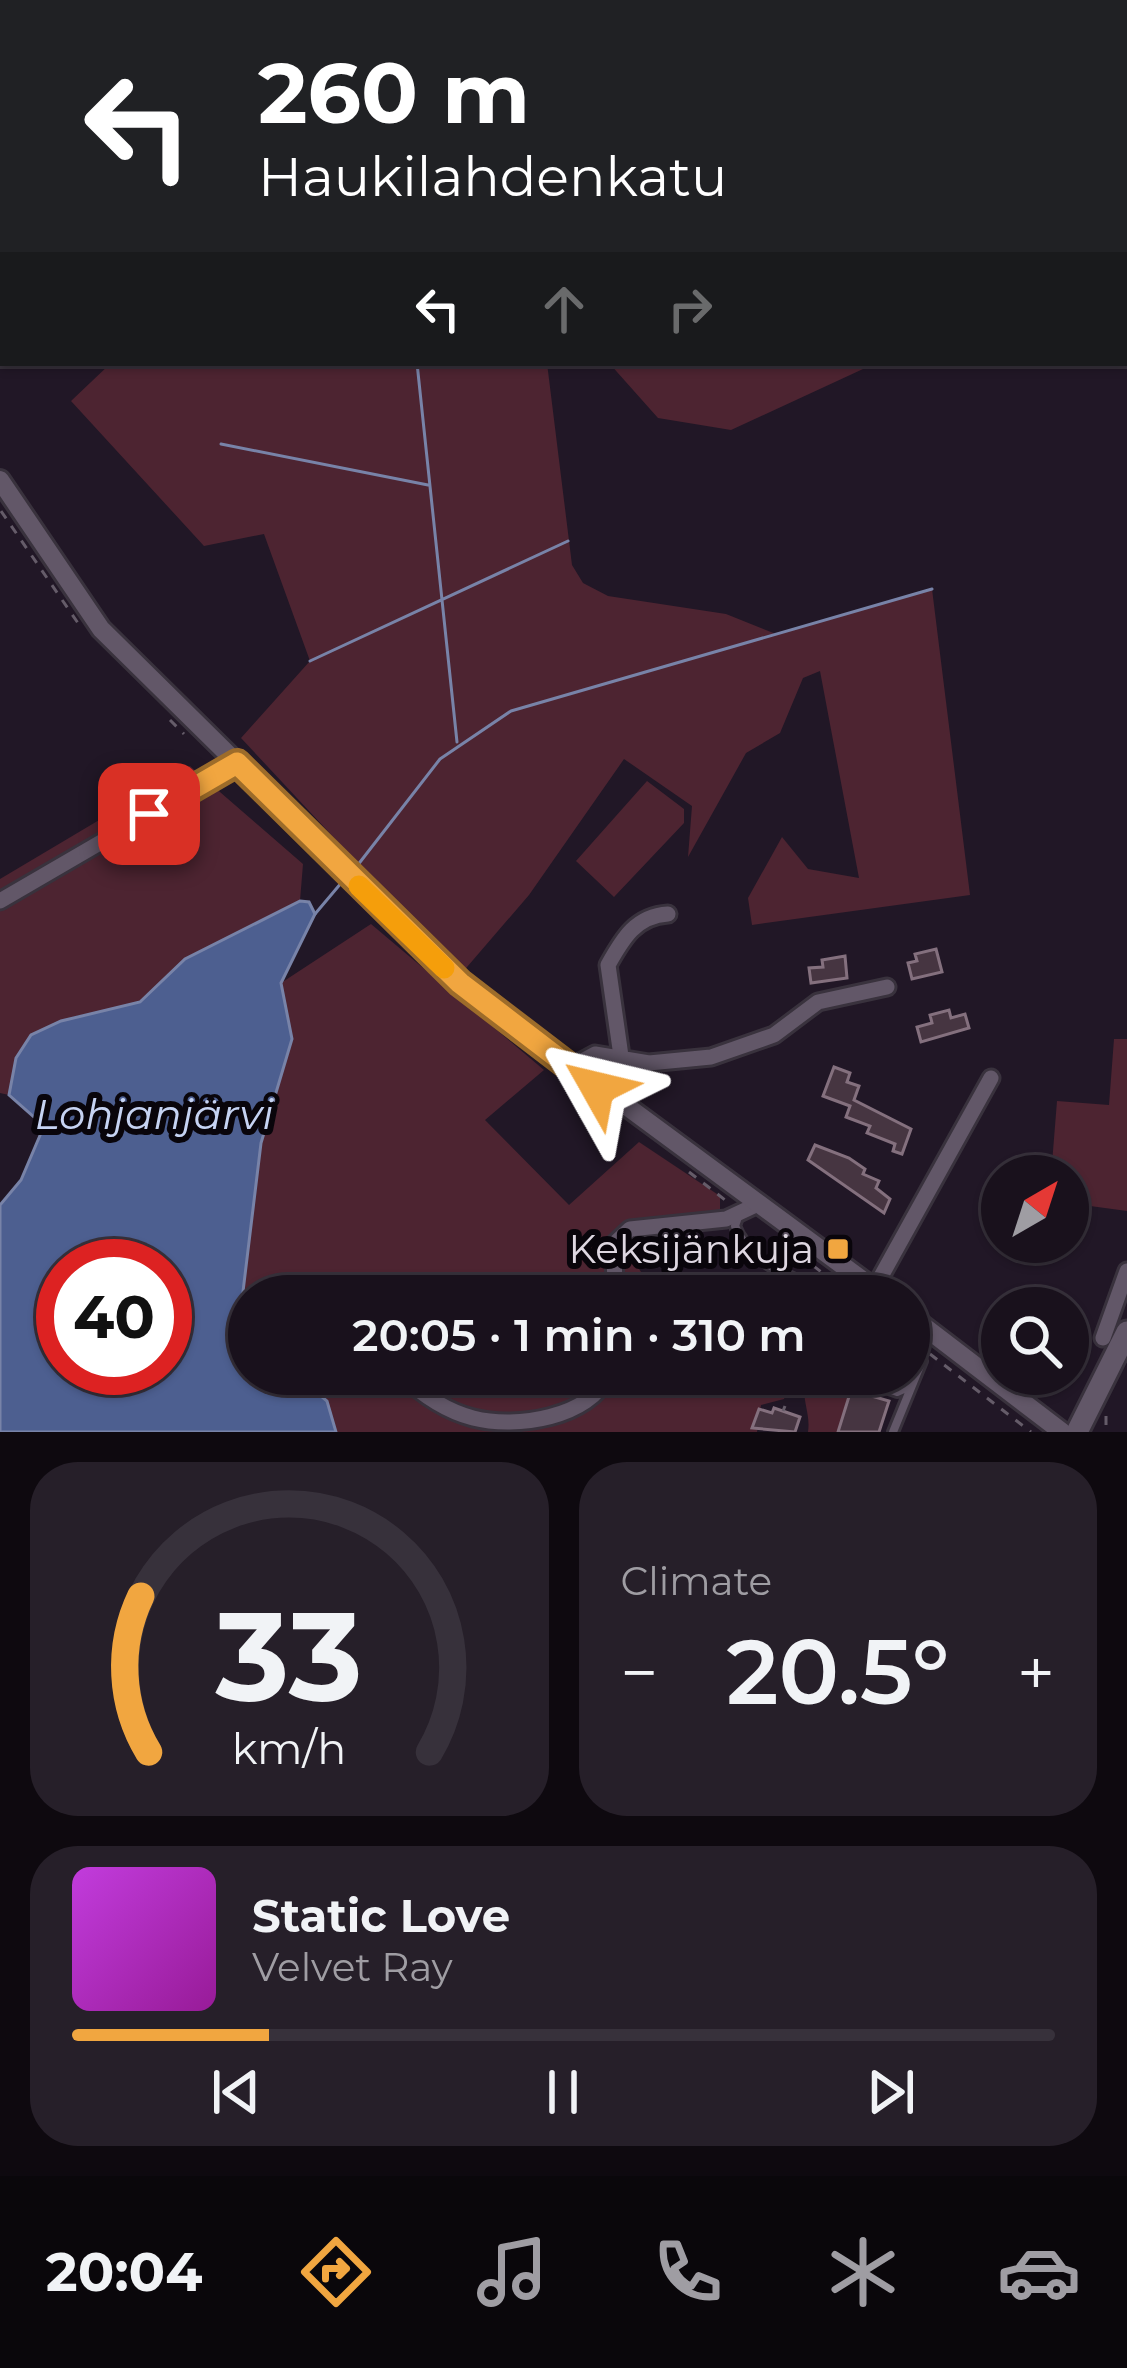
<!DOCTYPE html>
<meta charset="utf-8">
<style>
:root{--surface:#19111c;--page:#261f29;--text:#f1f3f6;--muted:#9f9da3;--line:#37313b;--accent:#f1a640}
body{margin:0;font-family:Montserrat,sans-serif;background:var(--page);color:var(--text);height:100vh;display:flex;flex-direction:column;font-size:45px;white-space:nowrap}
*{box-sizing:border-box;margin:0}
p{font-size:39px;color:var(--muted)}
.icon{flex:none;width:66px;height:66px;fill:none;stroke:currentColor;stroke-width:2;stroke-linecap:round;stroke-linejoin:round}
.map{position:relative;height:1432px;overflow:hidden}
.panel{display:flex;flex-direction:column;gap:30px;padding:30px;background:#0e090f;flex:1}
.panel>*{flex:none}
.hud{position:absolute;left:0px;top:0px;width:1128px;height:366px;box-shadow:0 3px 9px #0004,0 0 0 3px var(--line);background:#202124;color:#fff;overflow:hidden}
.needle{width:78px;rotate:39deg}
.tools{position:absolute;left:981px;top:1155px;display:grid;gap:24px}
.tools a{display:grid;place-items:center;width:108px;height:108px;border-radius:50%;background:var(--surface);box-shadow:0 3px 9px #0004,0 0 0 3px var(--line);font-size:60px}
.speed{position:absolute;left:36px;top:1239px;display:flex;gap:24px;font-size:60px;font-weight:700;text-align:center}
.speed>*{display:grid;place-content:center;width:156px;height:156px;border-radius:50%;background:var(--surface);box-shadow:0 3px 9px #0004,0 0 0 3px var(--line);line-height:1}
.speed .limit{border:18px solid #d22;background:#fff;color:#111}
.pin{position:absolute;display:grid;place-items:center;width:102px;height:102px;color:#fff;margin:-51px;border-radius:24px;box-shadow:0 6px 18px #0006}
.me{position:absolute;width:132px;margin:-66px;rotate:307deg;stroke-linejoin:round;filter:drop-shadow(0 0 9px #0008)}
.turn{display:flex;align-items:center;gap:42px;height:252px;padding:0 60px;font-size:54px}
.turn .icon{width:156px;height:156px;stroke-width:2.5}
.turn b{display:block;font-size:84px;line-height:102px}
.lanes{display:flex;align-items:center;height:114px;padding:0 60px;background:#0003;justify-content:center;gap:60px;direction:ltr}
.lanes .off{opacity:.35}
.big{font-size:90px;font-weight:600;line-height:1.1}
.panel .tile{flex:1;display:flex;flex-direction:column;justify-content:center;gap:18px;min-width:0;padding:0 42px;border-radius:48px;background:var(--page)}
.panel .dial{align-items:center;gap:0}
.dial svg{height:312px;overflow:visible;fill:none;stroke:var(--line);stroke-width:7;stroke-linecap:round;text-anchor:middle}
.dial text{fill:var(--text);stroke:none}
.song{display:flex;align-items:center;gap:36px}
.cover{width:144px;height:144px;border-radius:18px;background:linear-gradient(135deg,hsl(290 70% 55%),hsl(300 70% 35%))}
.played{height:12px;border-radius:6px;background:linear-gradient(90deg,var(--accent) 20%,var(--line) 20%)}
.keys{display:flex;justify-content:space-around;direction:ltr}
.heat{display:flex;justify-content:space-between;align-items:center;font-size:66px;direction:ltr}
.panel .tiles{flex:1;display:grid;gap:30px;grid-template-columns:1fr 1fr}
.tile:last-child{grid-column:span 2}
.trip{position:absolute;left:228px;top:1275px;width:702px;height:120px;border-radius:60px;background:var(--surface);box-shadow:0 3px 9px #0004,0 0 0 3px var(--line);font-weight:600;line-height:120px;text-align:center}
.tab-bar{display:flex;height:192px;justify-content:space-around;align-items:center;background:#0a070b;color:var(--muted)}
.tab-bar .icon{width:84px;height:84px}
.tab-bar .on{color:var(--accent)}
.tab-bar b{font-size:54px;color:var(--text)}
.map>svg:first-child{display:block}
.green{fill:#4d2431}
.water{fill:#4d5f90;stroke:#7883a8;stroke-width:3;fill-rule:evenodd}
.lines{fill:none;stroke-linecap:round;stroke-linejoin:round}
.stream{stroke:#7883a8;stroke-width:3}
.building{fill:#463541;stroke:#84707e;stroke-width:3}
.service-casing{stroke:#39323d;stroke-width:14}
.minor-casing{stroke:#39323d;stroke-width:21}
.tertiary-casing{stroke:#39323d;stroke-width:24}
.secondary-casing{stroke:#39323d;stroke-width:27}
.path{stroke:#655c69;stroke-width:3;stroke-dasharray:9 9;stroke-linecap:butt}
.service{stroke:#625768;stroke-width:8}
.minor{stroke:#625768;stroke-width:15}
.tertiary{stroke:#625768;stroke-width:18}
.secondary{stroke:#625768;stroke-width:21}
.route-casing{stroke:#9d6c2a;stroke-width:30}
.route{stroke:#f1a640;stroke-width:21}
.slow{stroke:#f59e0b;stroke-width:21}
.poi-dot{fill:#f1a640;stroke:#09050b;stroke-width:4.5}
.labels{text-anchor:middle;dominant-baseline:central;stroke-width:12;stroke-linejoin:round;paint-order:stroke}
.poi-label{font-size:39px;fill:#ded7e1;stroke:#09050b;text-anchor:end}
.water-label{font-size:42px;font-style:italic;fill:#c6d3f2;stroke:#09050b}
</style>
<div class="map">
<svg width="1127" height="1432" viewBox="0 0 1127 1432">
<rect width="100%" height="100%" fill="#211726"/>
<path class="green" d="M313,0H1127V349L1125,3Z
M111,363H547L572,565L583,583L608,596L726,614L776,634L932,589L970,895L752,925L748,898L782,837L808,869L859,878L820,671L803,678L780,733L746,753L688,857L692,806L624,759L529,895L461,974L241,738L310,661L264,534L204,546L71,401Z
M609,363H876L731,430L658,418Z
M190,766L303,864L300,901L185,959C167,973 160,993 138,1003C114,1013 86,1011 64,1020C42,1030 12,1072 9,1095L0,1093V879Z
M647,781L684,809V823L614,897L576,861Z
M371,924L544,1070L485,1120L569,1205L639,1142L720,1196V1211L626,1248L641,1272L636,1296H249V1326L241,1308L261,1143L292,1039L281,983Z
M1114,1039H1127V1211L1068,1203V1176H1051L1057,1101L1109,1105Z
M295,1374H795L784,1399L761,1405L757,1432H336L327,1401Z
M806,1378L829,1388L851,1382L859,1395L846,1432H808C811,1412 800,1398 806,1378Z"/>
<path class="water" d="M300,901L309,902L315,914L281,983L292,1039L261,1143L241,1308L249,1326V1374H295L327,1401L336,1432H0V1205L21,1180L44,1126L9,1095L16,1058L31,1035L61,1021L140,1002L185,959ZM63,1266H165V1368H63Z"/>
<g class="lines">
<path class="stream" d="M375,0L377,3
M417,363L457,742
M221,444L428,485
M310,661L568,541
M357,866L440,759L511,711L932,589
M315,914L342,882"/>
</g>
<path class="building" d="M936,949L942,972L912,979L908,963L917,961L915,954Z
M845,956L847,978L811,983L809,968L823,967L822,960Z
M949,1010L951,1018L965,1014L969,1028L921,1042L917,1027L932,1023L930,1015Z
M834,1067L850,1073L847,1082L859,1086L854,1100L911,1129L902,1154L893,1151L895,1144L867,1133L870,1126L846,1117L850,1106L823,1096Z
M815,1145L849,1158L865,1169L863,1174L879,1181L876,1188L890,1199L884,1213L808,1160Z
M650,1279L689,1293L692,1283L724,1296H644Z
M851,1390L889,1401L879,1432H838Z
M774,1408L800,1417L795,1432L752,1428L759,1409L772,1413Z"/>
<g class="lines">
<g class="service-casing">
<path id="service" d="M739,1214L735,1226C749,1264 798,1280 832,1296
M770,1296L776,1268
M800,1379L802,1374
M864,1380L897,1392L908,1387
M893,1432L922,1361L909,1350"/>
</g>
<g class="minor-casing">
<path id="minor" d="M0,901L237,763
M621,1056L608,965C623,938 636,916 668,914
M569,1068L595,1054L649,1063L711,1057L774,1035L818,1002L887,987
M777,1266L794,1230
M321,1288L333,1296
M874,1289L991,1078
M615,1296L614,1244L630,1229L726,1219L758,1204
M1103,1338L1127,1271
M400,1374C420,1393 446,1411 473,1418C516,1429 590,1418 609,1374"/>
</g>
<g class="tertiary-casing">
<path id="tertiary" d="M0,480L101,629L461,984L884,1296
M909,1315L1062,1432"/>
</g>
<g class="secondary-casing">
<path id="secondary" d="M1077,1432L1127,1332"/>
</g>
<path class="path" d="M1,511L80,626
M170,720L184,734
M689,1172L729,1203
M799,1255L853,1296
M930,1354L1031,1432
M783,1411L785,1406
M1106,1416V1432"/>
<use href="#service" class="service"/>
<use href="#minor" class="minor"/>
<use href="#tertiary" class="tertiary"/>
<use href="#secondary" class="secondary"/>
</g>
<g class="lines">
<g class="route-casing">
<path id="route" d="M149,814L237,763L460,983L597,1088"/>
</g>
<use href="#route" class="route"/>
<path class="slow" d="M359,886L444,968"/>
</g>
<rect class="poi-dot" x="826" y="1237" width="24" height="24" rx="6"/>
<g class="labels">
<g class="poi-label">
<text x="814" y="1249">Keksijänkuja</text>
</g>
<g class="water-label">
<text x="154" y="1114">Lohjanjärvi</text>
</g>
</g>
</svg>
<div class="tools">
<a><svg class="needle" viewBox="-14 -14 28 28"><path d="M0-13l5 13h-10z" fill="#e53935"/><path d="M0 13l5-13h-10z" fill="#9f9da3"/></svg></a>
<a><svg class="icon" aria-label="search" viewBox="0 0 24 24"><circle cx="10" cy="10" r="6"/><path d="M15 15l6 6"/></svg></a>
</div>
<div class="speed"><div class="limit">40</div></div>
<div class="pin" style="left:149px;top:814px;background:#d93025"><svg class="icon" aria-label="arrive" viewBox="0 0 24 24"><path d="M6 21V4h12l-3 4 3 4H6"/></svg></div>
<svg class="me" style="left:597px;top:1088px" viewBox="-20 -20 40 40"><path d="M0-17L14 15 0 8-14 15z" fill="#f1a640" stroke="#fff" stroke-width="4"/></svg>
<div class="trip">20:05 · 1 min · 310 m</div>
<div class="hud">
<div class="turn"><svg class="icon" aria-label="left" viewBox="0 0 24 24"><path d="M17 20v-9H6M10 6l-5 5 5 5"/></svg><div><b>260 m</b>Haukilahdenkatu</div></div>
<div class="lanes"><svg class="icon" aria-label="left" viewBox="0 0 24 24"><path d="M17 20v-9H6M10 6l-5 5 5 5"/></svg><svg class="icon off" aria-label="ahead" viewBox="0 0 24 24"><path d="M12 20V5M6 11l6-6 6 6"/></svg><svg class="icon off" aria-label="right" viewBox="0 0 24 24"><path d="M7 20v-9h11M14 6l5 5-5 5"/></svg></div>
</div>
</div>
<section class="panel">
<div class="tiles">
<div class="tile dial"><svg viewBox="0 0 100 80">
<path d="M14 69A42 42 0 1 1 86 69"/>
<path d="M14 69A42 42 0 0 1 12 29" stroke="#f1a640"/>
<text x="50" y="56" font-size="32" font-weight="700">33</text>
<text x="50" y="72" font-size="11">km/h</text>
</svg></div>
<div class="tile"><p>Climate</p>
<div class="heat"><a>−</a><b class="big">20.5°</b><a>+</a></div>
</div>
<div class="tile">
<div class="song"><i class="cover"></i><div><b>Static Love</b><p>Velvet Ray</p></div></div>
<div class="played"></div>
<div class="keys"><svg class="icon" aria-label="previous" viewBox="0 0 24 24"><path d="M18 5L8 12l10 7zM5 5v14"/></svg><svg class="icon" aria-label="pause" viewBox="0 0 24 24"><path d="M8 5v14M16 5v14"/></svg><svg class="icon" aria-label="next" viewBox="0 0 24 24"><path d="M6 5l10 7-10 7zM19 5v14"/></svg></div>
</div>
</div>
</section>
<nav class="tab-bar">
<b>20:04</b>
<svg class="icon on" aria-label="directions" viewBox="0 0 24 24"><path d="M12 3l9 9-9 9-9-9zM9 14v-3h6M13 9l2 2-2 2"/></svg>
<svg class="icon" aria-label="music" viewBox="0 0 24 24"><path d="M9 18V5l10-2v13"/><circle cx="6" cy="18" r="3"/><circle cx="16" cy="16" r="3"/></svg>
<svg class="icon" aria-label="phone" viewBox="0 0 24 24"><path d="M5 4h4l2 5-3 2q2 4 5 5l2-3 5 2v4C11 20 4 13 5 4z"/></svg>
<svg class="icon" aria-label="climate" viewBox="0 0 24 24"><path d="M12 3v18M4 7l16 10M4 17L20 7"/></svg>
<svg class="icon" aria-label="car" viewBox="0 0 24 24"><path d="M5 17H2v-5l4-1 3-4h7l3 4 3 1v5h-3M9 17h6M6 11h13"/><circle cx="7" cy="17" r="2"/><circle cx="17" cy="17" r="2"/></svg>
</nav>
